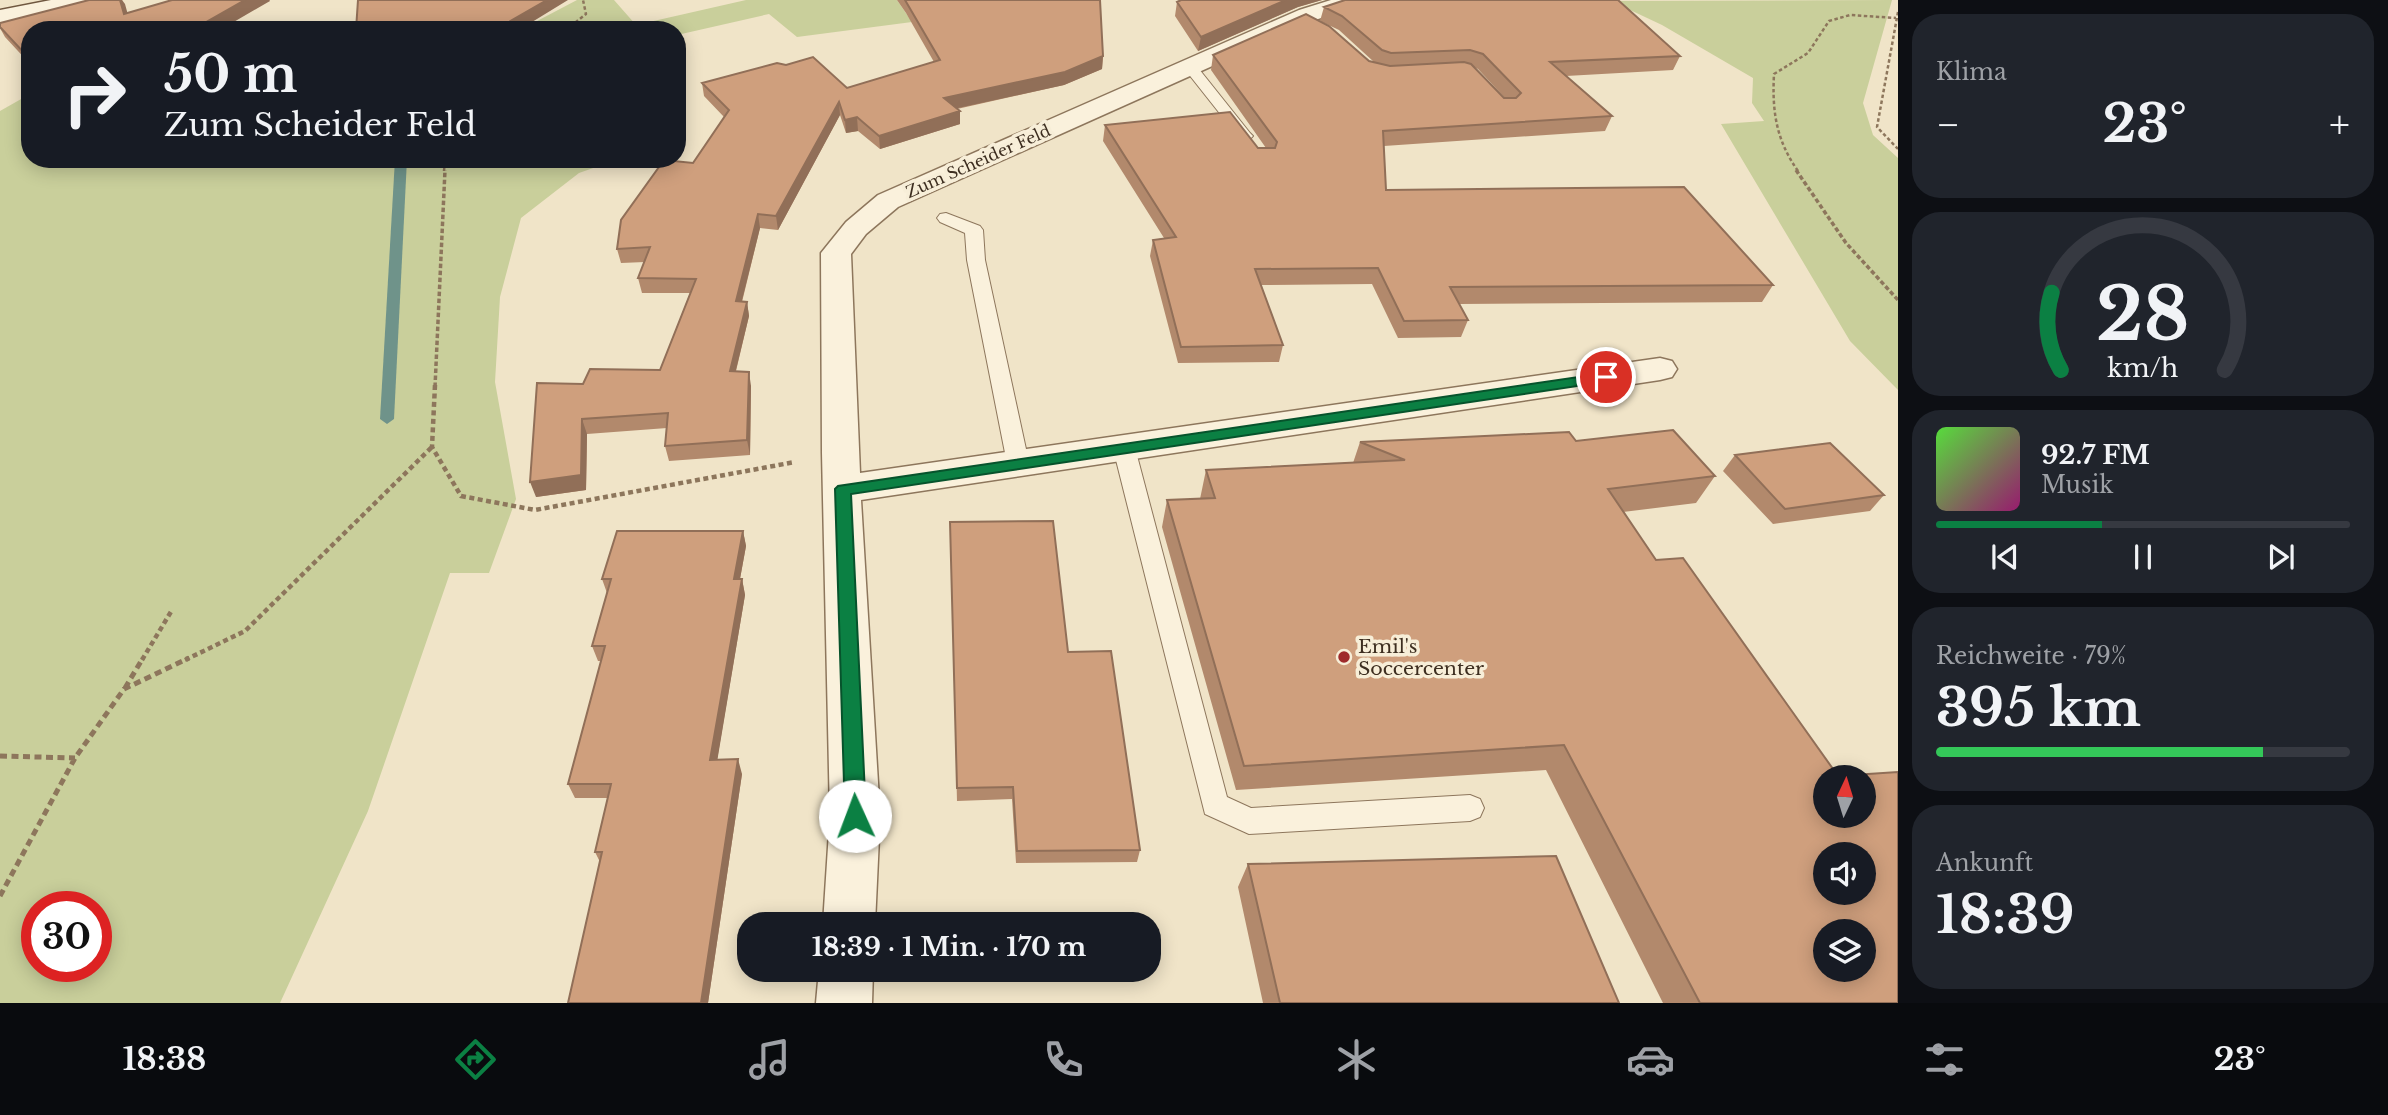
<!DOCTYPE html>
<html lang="de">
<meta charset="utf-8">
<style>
:root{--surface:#171b24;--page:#20242c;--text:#f1f3f6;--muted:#9ea1a6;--line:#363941;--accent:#0b8043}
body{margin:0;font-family:"Libre Baskerville",serif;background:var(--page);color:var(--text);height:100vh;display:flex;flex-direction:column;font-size:26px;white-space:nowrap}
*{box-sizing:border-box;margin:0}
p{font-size:23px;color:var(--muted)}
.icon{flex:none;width:38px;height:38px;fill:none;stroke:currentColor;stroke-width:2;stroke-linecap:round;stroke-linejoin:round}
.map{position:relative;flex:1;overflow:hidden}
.details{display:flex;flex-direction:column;gap:14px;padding:14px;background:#0d0f14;width:490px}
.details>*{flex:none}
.banner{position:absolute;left:21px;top:21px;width:665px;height:147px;border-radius:28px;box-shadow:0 4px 18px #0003;background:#171b24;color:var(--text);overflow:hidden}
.needle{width:46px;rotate:4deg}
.tools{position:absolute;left:1813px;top:765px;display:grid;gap:14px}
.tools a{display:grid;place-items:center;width:63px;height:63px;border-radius:50%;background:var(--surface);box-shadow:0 4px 18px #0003;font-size:35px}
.speed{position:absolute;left:21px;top:891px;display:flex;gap:14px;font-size:35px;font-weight:700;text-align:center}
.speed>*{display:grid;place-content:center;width:91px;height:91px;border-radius:50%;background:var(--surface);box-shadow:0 4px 18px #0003;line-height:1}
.speed .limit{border:10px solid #d22;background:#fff;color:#111}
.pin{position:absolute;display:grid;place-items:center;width:60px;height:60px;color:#fff;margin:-30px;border:4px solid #fff;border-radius:50%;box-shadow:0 2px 7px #0007}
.me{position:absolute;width:77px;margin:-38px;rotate:358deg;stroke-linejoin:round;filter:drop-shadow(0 0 5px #0008)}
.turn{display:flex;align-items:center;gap:24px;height:147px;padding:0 28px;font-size:32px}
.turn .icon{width:91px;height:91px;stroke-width:2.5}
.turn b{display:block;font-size:49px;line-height:60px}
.big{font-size:52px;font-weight:800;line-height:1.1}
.details .widget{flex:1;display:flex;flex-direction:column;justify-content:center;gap:10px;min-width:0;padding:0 24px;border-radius:28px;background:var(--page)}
.details .dial{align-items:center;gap:0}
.dial svg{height:182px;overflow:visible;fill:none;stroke:var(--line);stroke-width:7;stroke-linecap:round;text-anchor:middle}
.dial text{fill:var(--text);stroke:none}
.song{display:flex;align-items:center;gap:21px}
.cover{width:84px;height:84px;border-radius:10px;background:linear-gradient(135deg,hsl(110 70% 55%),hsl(320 70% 35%))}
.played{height:7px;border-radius:4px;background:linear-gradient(90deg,var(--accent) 40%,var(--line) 40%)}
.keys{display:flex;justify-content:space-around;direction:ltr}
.heat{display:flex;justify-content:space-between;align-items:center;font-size:38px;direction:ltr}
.charge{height:10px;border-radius:5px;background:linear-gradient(90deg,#34c759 79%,var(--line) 0)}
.trip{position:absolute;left:737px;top:912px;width:424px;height:70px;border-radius:28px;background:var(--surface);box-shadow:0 4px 18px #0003;font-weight:800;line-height:70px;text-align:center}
.tabs{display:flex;height:112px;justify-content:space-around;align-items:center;background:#090b0e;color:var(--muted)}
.tabs .icon{width:49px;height:49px}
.tabs .selected{color:var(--accent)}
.tabs b{font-size:32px;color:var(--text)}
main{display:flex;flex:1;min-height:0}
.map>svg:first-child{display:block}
.green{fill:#c9cf9b;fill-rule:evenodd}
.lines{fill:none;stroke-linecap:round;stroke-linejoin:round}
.stream{fill:#6f938a;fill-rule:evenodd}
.lane-casing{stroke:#8d765c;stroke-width:2}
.street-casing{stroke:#8d765c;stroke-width:3}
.secondary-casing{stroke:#6f573f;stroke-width:3}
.path-far3{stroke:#8d765c;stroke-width:2.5;stroke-dasharray:3.5 2.5;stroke-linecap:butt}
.path-far2{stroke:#8d765c;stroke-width:3.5;stroke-dasharray:4.5 2.5;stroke-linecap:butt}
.path-far1{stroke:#8d765c;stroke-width:4.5;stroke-dasharray:5 3.5;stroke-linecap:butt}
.path{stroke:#8d765c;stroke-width:5;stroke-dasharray:7 4.5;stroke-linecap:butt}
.lane{fill:#faf1dc;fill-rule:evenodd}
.street{fill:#faf1dc;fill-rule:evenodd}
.secondary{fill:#faf1dc;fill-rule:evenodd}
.wall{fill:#b2896c;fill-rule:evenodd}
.shaded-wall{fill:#916f58}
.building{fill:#cf9f7d;stroke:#916f58;stroke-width:2;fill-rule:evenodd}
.route{fill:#0b8043;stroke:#07532c;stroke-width:2}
.poi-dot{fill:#9e2a2b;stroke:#f7eed8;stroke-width:2.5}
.labels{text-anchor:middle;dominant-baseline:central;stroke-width:7;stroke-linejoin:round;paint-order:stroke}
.far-street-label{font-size:16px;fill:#3d2e20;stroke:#f7eed8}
.poi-label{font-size:19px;fill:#3d2e20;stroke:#f7eed8;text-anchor:start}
</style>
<main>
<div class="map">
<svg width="1898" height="1003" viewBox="0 0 1898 1003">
<rect width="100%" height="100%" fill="#f0e4c8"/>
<path class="green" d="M577,0H614L636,25L746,0H897L912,22L797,37L769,14L677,35V30H520Z
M1892,0L1863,103L1873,135L1898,158V390L1850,341L1721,124L1764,121L1752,103L1753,78L1662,25L1611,1Z
M30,94V159H591L596,167L579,173L521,218L500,297L495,382L516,499L489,573H450L368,811L280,1003H0V111ZM37,906H96V966H37Z"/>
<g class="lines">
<path class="stream" d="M395,159H407L394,419L387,424L380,419Z"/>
<g class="lane-casing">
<path id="lane" d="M1190,63L1195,64L1250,133L1253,136L1250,139H1240L1183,67Z
M946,213L980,226L983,230L985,260L1029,463L1026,468L1018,471L1010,468L1007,463L967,260L965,233L940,222L937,218L940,214Z
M1124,441L1132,443L1135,448L1227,797L1251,808L1470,795L1480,799L1484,808L1480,817L1470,821L1249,834L1205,814L1113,448L1116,443Z"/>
</g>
<g class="street-casing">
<path id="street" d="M1331,0H1364L1361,5L1315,20L898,207L866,234L851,254L860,473L1660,358L1672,361L1677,369L1672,377L1660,380L861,500L880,816L875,924H823L830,816L822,453L821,253L846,222L878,195L1299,10Z
M819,970H873L872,1003H816Z"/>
</g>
<g class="secondary-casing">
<path id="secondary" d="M51,0H94L91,5L0,24V10Z"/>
</g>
<path class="path-far3" d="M1898,12L1877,127L1898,149
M566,30L586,14L583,0
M444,171L445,159
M1798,171C1776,140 1772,111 1774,74L1808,53L1829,21L1850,15L1896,18"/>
<path class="path-far2" d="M1796,170L1846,243L1898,300
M435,387L445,170"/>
<path class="path-far1" d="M435,385L432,447L461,496L535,510L795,462
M142,660L172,610
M185,660L245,631L432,447"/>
<path class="path" d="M125,688L143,658
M0,756L75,758
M0,896L75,758L124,689L189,658"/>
<use href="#lane" class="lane"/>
<use href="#street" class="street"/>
<use href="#secondary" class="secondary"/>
</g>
<path class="wall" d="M89,0H122L127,13L172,0H269L270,1L30,30V64L5,37L0,28V23Z
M897,0H1100L1103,56L1102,69L1064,85L957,109L960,111V124L880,149L858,131L846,133L840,115L778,230L760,228L742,302H747L749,316L736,371L751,386L750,455L669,461L665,446L667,428L587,434L586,490L536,497L583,384L660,370L690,293H642L638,278L645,262L621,263L617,249L693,163L724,117L704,96L702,83L847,88L934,62L906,13Z
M1181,0H1322L1298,7L1198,51L1175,16L1177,2Z
M1324,7L1680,56L1673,70L1566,76L1612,116L1605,131L1384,146L1386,190L1773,285L1762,302L1459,304L1468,320L1461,337L1398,338L1372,284L1261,285L1283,345L1279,362L1178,363L1150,256L1153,240L1164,238L1103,141L1105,125L1258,148H1266L1211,70L1213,55L1369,61L1374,62L1339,30L1320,21ZM1474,67L1478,69L1505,98H1504Z
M1576,441L1715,476L1696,503L1623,512L1898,1003H1663L1546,770L1236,790L1162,527L1167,500L1200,499L1206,470L1353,463L1360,442Z
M1735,455L1884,495L1870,511L1773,524L1723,471Z
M950,522L1068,652L1140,850L1137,862L1016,863L1012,799L957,801Z
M743,531L746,546L740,579H742L745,595L717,760L742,774L708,1003H568L600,862L595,852L608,798H575L568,784L601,661H598L592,646L607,593L602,579Z
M1248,864L1619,1003H1263L1238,887Z"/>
<path class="shaded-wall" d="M120,0H122L125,4L131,26L124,14Z
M245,0H269L270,1L220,30H192Z
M547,0H568L519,30H495Z
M1286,0H1322L1298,7L1198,51L1201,37Z
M1103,56L1102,69L1064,85L944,111V98Z
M839,102L840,115L778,230L776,216Z
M960,111V124L880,149L879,136Z
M857,117L858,131L846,133L845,120Z
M758,214L760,228L738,316L736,301Z
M747,302L749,316L732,386L730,371Z
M749,372L751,386L750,455L747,440Z
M582,419L587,434L586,490L536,497L530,482Z
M743,531L746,546L737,595L734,579Z
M742,579L745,595L715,774L710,760Z
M738,759L742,774L708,1003H701Z"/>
<path class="building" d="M89,0H120L124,14L172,0H245L192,30H30V54L26,55L0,27V23Z
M358,0H547L495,30H356Z
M905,0H1100L1103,56L1065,72L944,98L960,111L879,136L857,117L845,120L839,102L776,216L758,214L736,301L747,302L730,371L749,372L747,440L665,446L668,413L582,419L581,475L530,482L537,383L583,384L590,369L660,370L696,279L638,278L650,247L617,249L621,220L664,160L693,163L729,110L702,83L777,63L786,65L813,57L847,88L940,60Z
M1181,0H1286L1201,37L1177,2Z
M1345,0H1618L1680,56L1550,62L1612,116L1383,131L1386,190L1684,187L1773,285L1450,287L1468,320L1404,321L1378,268L1255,269L1283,345L1181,347L1153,240L1176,237L1105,125L1230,112L1258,148H1275L1277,142L1213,55L1306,14L1329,26L1369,61L1390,66L1464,62L1471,64L1504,98H1516L1521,93L1483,54L1470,50L1391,53L1382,50L1342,16L1324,7Z
M1673,430L1715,476L1608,489L1656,560L1683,558L1838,776L1898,772V1003H1700L1564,745L1244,766L1167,500L1215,498L1206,470L1405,460L1360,442L1569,432L1576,441ZM1825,777H1864V816H1825ZM1825,854H1864V892H1825ZM1825,931H1864V970H1825Z
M1830,443L1884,495L1785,509L1735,455Z
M1053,521L1068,652L1111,651L1140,850L1017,851L1013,787L957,788L950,522Z
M617,531H743L734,579H742L710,760L738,759L701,1003H568L602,852H595L611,784H568L605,646H592L611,579H602Z
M1556,856L1619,1003H1280L1248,864Z"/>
<path class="route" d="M1606,373L1611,374V381L851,494L866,816L863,823L855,826L848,823L845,816L835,489L838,486Z"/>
<circle class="poi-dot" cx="1344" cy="657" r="7"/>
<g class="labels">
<g class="far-street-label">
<text transform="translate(978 161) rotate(-24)">Zum Scheider Feld</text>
</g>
<g class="poi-label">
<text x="1358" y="646">Emil's<tspan x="1358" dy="22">Soccercenter</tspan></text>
</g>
</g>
</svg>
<div class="tools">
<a><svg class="needle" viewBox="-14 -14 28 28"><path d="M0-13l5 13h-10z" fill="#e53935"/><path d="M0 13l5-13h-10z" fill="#9ea1a6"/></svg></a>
<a><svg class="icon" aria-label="sound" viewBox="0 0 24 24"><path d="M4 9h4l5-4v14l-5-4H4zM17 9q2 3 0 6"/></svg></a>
<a><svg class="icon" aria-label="layers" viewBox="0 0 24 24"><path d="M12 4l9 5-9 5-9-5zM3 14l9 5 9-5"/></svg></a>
</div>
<div class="speed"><div class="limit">30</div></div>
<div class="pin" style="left:1606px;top:377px;background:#d93025"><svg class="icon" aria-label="arrive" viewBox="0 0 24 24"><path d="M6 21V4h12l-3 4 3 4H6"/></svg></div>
<svg class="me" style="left:855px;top:816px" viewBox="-20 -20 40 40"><circle r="19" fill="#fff"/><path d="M0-13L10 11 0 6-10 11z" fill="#0b8043"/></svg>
<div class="trip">18:39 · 1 Min. · 170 m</div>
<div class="banner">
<div class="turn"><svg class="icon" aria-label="right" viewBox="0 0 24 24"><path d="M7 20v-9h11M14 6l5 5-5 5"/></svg><div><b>50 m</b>Zum Scheider Feld</div></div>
</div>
</div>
<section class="details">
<div class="widget"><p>Klima</p>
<div class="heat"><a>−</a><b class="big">23°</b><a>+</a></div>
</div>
<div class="widget dial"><svg viewBox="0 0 100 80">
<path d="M14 69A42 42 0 1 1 86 69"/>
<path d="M14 69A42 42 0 0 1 10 35" stroke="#0b8043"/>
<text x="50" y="56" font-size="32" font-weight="700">28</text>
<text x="50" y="72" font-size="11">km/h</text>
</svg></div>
<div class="widget">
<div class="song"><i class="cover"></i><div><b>92.7 FM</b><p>Musik</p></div></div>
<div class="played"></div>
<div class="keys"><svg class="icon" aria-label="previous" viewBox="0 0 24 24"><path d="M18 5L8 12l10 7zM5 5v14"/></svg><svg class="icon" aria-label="pause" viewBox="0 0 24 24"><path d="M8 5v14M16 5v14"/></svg><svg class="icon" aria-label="next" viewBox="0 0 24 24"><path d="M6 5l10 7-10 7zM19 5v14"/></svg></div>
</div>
<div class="widget"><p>Reichweite · 79%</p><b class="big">395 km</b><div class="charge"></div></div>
<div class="widget"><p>Ankunft</p><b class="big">18:39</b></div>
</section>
</main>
<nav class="tabs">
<b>18:38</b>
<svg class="icon selected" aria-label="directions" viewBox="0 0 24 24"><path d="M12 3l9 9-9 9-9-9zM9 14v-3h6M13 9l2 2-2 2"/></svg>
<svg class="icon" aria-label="music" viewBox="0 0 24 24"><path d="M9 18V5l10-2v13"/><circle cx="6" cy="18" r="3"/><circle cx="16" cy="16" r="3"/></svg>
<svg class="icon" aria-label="phone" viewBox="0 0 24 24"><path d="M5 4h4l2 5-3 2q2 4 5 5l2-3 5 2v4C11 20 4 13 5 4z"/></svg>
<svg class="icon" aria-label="climate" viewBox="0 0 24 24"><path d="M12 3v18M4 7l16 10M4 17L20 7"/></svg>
<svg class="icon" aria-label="car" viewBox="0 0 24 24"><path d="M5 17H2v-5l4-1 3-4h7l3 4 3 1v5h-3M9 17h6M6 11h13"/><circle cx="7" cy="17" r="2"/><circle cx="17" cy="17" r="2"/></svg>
<svg class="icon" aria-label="filters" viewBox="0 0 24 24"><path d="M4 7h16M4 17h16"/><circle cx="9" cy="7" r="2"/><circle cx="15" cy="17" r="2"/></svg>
<b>23°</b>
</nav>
